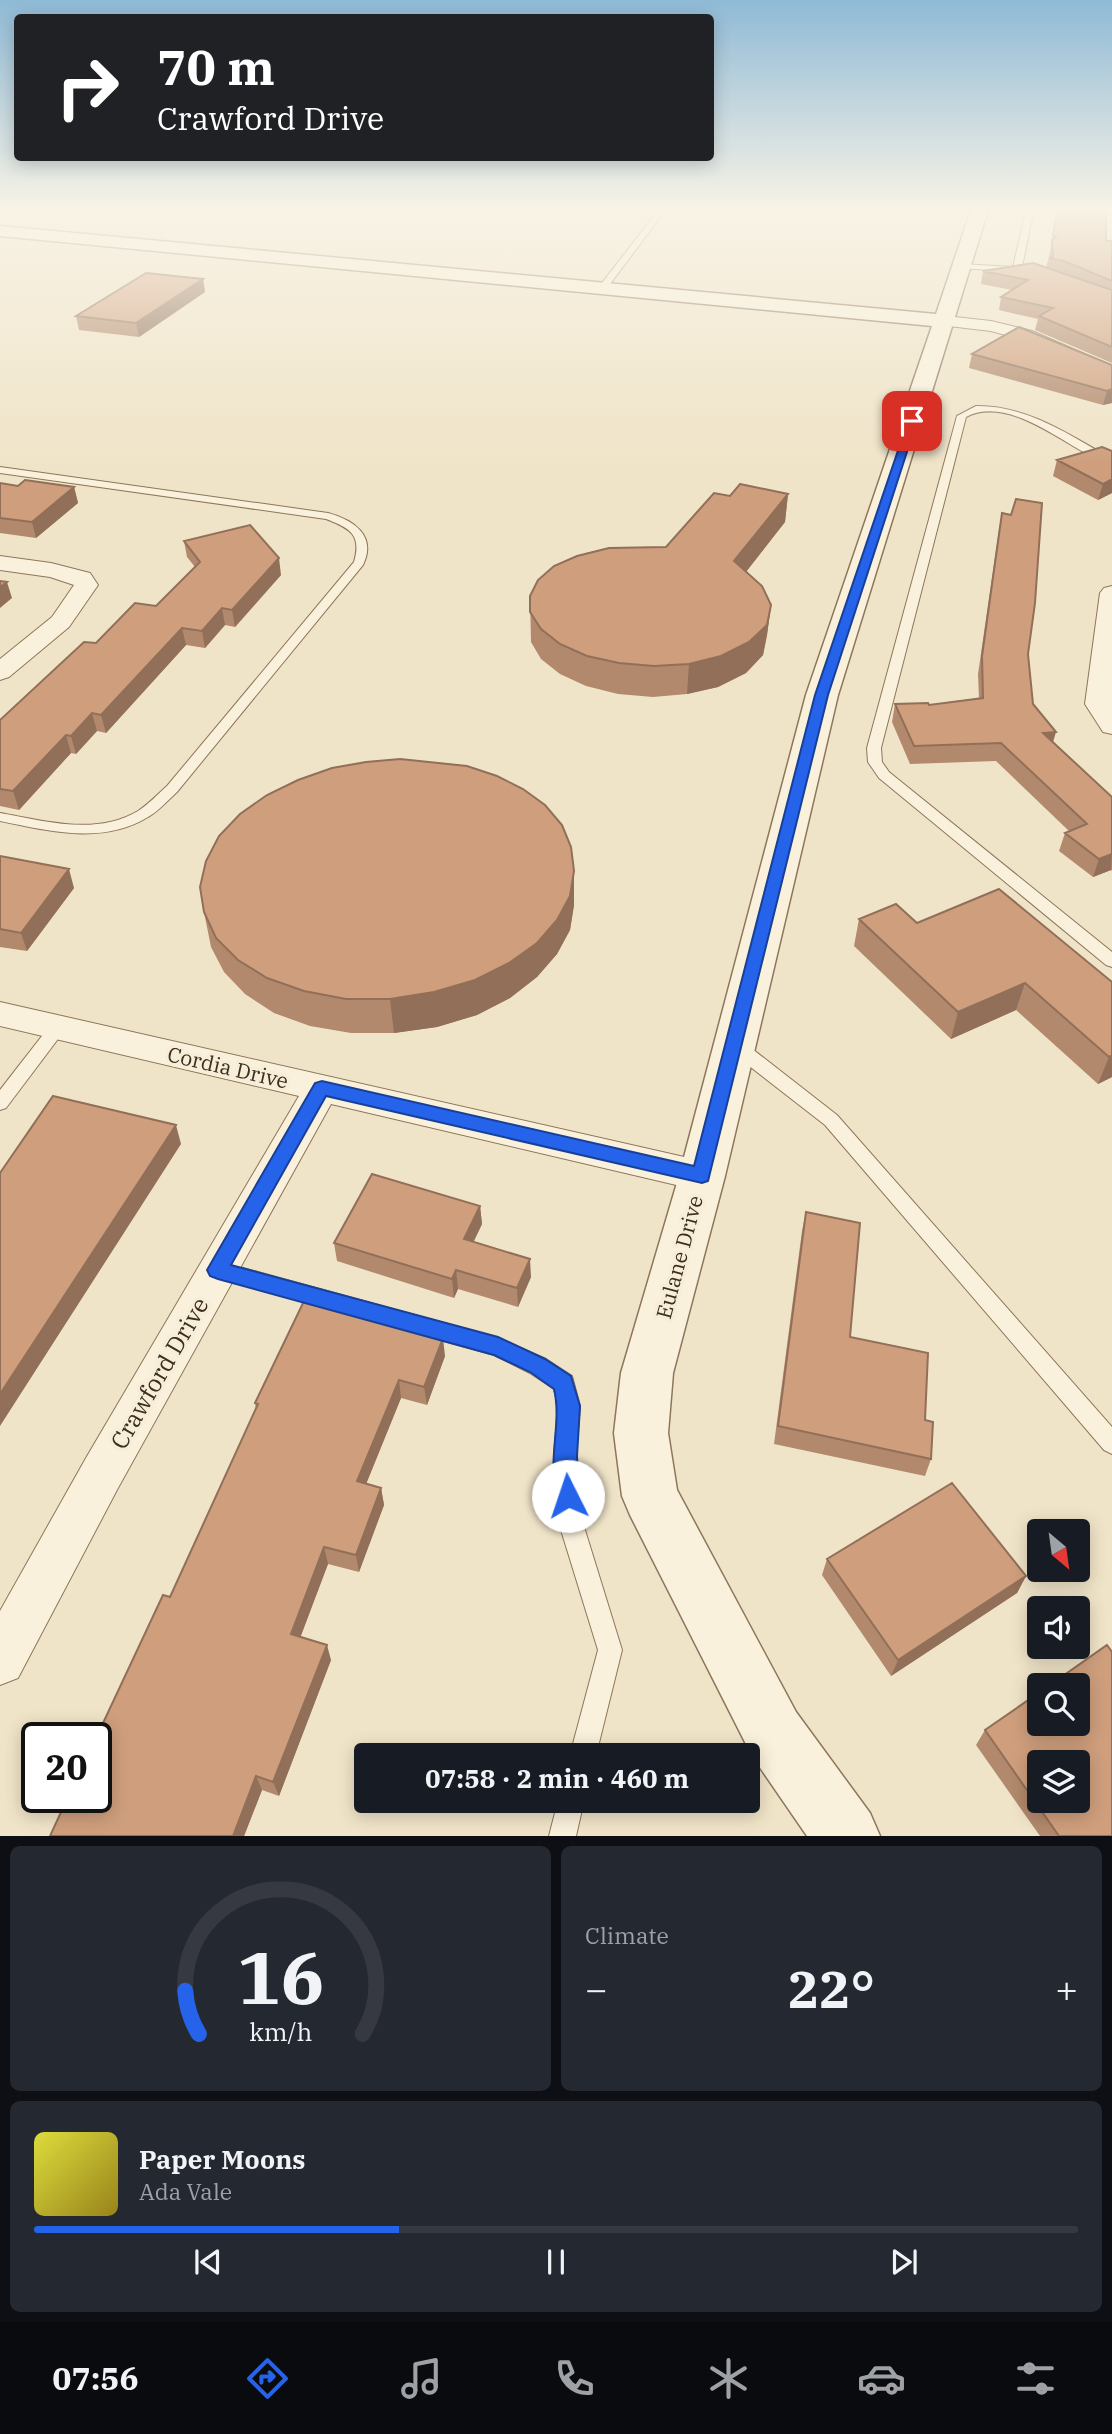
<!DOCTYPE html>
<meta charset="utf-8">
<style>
:root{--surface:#171b24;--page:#242831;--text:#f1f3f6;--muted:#9ea1a6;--line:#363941;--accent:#2563eb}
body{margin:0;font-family:"IBM Plex Serif",serif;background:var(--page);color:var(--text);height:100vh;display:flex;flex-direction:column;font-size:26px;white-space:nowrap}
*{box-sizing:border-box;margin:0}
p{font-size:23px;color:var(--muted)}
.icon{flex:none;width:38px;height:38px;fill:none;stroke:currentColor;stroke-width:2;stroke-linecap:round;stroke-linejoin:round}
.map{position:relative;height:1836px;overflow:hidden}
.side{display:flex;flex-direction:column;gap:10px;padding:10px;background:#0d0f14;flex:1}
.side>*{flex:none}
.banner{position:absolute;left:14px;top:14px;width:700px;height:147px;border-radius:7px;box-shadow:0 4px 18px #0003;background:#202124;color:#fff;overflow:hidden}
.needle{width:46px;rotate:151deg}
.tools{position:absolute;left:1027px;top:1519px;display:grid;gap:14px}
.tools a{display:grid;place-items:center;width:63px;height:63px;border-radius:7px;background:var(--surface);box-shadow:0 4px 18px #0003;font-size:35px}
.speed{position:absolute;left:21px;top:1722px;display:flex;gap:14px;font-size:35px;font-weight:700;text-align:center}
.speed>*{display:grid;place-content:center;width:91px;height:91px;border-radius:50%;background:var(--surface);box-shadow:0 4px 18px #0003;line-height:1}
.speed .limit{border:4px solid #111;border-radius:10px;background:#fff;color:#111}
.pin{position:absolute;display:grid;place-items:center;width:60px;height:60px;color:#fff;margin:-30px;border-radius:14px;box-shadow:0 4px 10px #0006}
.me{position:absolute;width:77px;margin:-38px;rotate:356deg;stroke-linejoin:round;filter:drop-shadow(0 0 5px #0008)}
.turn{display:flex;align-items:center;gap:24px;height:147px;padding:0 28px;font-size:32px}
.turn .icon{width:91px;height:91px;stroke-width:2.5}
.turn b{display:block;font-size:49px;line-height:60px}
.big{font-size:52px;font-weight:700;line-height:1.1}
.side .widget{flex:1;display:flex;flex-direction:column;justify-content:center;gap:10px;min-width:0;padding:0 24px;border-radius:10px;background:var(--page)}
.side .dial{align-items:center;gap:0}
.dial svg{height:182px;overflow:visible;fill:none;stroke:var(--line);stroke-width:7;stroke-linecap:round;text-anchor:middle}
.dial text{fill:var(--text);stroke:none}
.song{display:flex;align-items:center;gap:21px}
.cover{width:84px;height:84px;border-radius:10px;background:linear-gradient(135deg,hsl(60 70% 55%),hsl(50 70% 35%))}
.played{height:7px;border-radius:4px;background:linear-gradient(90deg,var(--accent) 35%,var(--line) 35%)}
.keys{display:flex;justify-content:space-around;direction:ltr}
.heat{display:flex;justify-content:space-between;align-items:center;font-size:38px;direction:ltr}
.side .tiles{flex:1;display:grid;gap:10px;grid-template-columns:1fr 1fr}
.widget:last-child{grid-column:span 2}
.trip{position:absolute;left:354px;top:1743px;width:406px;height:70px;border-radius:7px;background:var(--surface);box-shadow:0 4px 18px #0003;font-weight:700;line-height:70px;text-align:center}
.menu{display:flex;height:112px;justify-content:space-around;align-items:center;background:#090b0e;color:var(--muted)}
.menu .icon{width:49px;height:49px}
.menu .current{color:var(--accent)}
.menu b{font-size:32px;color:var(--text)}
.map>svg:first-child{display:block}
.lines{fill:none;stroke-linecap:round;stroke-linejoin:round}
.service-casing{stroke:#8d765c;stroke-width:2}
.minor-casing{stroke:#8d765c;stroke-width:2}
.tertiary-casing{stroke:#8d765c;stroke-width:3}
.service{fill:#faf1dc;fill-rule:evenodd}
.minor{fill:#faf1dc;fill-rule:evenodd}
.tertiary{fill:#faf1dc;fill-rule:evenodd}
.wall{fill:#b2896c}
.shaded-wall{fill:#916f58}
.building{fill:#cf9f7d;stroke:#916f58;stroke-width:2;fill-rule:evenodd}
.route{fill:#2563eb;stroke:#184099;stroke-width:2}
.labels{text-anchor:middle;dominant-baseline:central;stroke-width:7;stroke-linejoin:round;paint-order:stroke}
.street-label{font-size:21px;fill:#3d2e20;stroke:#f7eed8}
.near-street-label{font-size:24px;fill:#3d2e20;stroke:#f7eed8}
</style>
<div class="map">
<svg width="1112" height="1836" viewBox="0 0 1112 1836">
<rect width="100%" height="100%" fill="#f0e4c8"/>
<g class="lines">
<g class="service-casing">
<path id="service" d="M661,207H668L604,292H598V288Z
M1027,207H1034L1021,272L958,268L961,264L1013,267Z
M976,406C1026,405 1070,435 1112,459V466C1071,452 1012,393 966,417L881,748L882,762L889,772L1112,952V967L1106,965L879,778L868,762L867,748L957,416Z
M0,467L328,513C354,520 377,536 363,565L177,792C168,800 159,811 148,817C103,845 49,831 0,821V813C45,821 96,836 138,811C149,804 158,794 167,786L354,562C362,535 350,528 326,519L0,473Z
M58,1021L64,1023L67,1027L64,1031L6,1108L0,1110V1090L52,1023Z
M736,1040L742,1041L837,1115L1112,1427V1454L1104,1450L825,1125L730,1051L727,1046L730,1041Z
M218,1261L498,1338L546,1359L572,1376L580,1406L576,1456L581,1517L622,1650L596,1755H570L598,1650L557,1517L554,1456L558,1406L554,1389L530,1373L494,1355L211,1276L208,1270L211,1264Z
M558,1801H584L576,1836H549Z"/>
</g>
<g class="minor-casing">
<path id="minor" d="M946,316L991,321L1032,331L1112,366V378L1020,339L991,331L940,325L938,321L940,317Z
M0,556L51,563L90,573L98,585L69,627L9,677L0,680V659L52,617L74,585L50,577L0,570Z
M1112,586V734L1103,732L1085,704L1100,593L1104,588Z
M0,1002L702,1161L715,1165L721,1176L715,1187L702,1191L331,1104L118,1488L18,1678L0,1685V1611L86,1458L299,1096L0,1026Z"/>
</g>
<g class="tertiary-casing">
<path id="tertiary" d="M972,207H989L838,695L725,1176L673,1373L668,1433L677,1490L796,1712L870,1813L880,1836H807L752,1756L630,1515L622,1496L614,1433L621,1373L679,1176L806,695L932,326L0,236V226L936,314Z"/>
</g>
<use href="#service" class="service"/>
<use href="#minor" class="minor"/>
<use href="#tertiary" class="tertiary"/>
</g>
<path class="wall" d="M1057,207H1106V241H1112V363L1035,330L1038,319L999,310L1001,297L1012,290L981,284L983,271L1046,267L1049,257Z
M203,279L205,292L139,337L79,330L76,316Z
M972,354L1112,365V403L1103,405L969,368Z
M1112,451V493L1098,500L1053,476L1057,460Z
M0,483L18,486L74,487L78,503L36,538L0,533Z
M788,494L785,522L746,571L771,605L767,635L763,655L746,673L718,687L687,694L653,697L618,694L586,686L560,674L541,659L531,642L530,596L666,547L730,496Z
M1002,513L1028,654L1033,704L1053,742L1112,797V871L1111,870L1093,877L1059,851L1065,833L1069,831L996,761L910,764L892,722L895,704L929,705L979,699L978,674L999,529Z
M184,541L281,575L235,627L225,625L205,648L186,645L106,733L97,731L76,754L71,753L19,810L0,806V720L96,643L156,606L195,567L187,557Z
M0,856L74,888L27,951L0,947Z
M574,905L570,930L557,954L537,977L510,998L477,1015L437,1027L394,1033H351L310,1026L274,1013L245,994L224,972L211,947L204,912Z
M859,919L917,923L1112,982V1077L1098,1084L1016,1010L951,1039L854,946Z
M480,1206L482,1224L473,1242L531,1277L518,1307L458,1289L454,1298L337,1261L334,1243Z
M806,1212L850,1337L925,1420L931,1459L925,1476L774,1444L802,1231Z
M445,1356L427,1405L401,1398L366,1484L381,1488L384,1505L359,1572L328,1564L300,1637L331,1660L279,1796L262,1790L244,1836H50L170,1597L256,1409L255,1403Z
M827,1559L1026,1576L1017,1593L891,1676L822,1575Z
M985,1730L1112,1836H1040L976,1745Z"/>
<path class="shaded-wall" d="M203,279L205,292L139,337L136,323Z
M1112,389V403L1103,405L1107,391Z
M1112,479V493L1098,500L1103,484Z
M74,487L78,503L36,538L32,522Z
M788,494L785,522L732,590L734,561Z
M279,558L281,575L235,627L232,610Z
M7,582L12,598L0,608V587Z
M771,605L767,635L763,655L746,673L718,687L687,694L689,664Z
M222,608L225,625L205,648L202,631Z
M182,628L186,645L106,733L101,715Z
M92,713L97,731L76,754L71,736Z
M1056,732L1051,749L1043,733Z
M66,735L71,753L19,810L13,791Z
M1112,854L1111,870L1093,877L1099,859Z
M69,869L74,888L27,951L21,933Z
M574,871V905L570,930L557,954L537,977L510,998L477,1015L437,1027L394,1033L390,999Z
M1025,983L1016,1010L951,1039L958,1012Z
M1112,1055V1077L1098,1084L1109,1057Z
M176,1125L181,1144L0,1426V1394Z
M480,1206L482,1224L466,1258L464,1239Z
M530,1259L531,1277L518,1307L517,1288Z
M456,1270L458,1289L454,1298L452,1279Z
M443,1338L445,1356L427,1405L424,1387Z
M399,1380L401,1398L360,1499L357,1481Z
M381,1488L384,1505L359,1572L356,1555Z
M324,1547L328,1564L296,1649L291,1634Z
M1026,1576L1017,1593L891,1676L898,1660Z
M327,1645L331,1660L279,1796L273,1782Z
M256,1776L262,1790L244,1836H233Z"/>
<path class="building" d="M1058,207H1106V241H1112V281L1064,261L1049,258L1053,257L1052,240L1056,237L1053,236Z
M1033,263L1112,290V347L1039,316L1053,308L1001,297L1028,280L983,271Z
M146,273L203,279L136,323L76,316Z
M1019,327L1112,365V389L1107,391L972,354Z
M1102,447L1112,451V479L1103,484L1057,460Z
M25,480L74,487L32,522L0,518V483L18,486Z
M740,484L788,494L734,561L762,586L771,605L767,625L749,642L721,656L689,664L654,666L619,663L587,656L560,644L541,629L530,612V596L538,580L554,566L577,556L609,548L666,547L714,493L730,496Z
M1016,499L1042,503L1035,603L1028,654L1033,704L1056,732L1043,733L1112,797V854L1099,859L1065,833L1087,824L1001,743L914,746L895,704L928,703L929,705L983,698L982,656L1002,513L1011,515Z
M250,525L279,558L232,610L222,608L202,631L182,628L101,715L92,713L71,736L66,735L13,791L0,789V720L84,642L96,643L135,603L156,606L200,562L184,541Z
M0,581L7,582L0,587Z
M400,759L467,766L497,776L523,789L545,805L562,825L571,847L574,871L570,896L557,920L537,943L509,963L475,980L434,992L390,999H346L304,991L267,978L238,960L216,938L204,912L200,887L206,861L219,836L240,814L267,795L298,780L332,768L366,762Z
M0,856L69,869L21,933L0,929Z
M999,889L1112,982V1055L1109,1057L1025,983L958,1012L859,919L896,904L917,923Z
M53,1096L176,1125L0,1394V1173Z
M372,1174L480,1206L464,1239L530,1259L517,1288L456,1270L452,1279L334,1243Z
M806,1212L860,1223L850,1337L928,1353L925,1420L933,1422L931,1459L778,1426Z
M304,1301L443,1338L424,1387L399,1380L357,1481L381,1488L356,1555L324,1547L291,1634L327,1645L273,1782L256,1776L233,1836H50L68,1797H96V1738L163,1595L170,1597L258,1404L255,1403Z
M952,1483L1026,1576L898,1660L827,1559Z
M1107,1645L1112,1652V1836H1059L985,1730L1040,1692V1724H1078V1685H1050ZM1040,1762H1078V1801H1040Z"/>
<linearGradient id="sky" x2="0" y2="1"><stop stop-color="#8fbad6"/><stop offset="0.45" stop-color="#f8f3e6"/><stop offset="1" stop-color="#f8f3e6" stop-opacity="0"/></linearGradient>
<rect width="1112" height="464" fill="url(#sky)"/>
<path class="route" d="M912,418L917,421L828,695L708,1181L702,1183L326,1096L231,1265L498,1337L545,1359L571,1376L580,1406L577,1456L579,1496L576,1504L568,1508L560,1504C544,1468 563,1426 554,1389L530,1372L494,1355L218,1279L210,1276L207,1270L315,1083L322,1081L694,1166L815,695L908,421Z"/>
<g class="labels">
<g class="street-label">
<text transform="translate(228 1067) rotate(13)">Cordia Drive</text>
<text transform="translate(679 1257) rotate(-75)">Eulane Drive</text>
</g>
<g class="near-street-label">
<text transform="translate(159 1373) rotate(-60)">Crawford Drive</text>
</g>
</g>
</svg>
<div class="tools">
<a><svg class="needle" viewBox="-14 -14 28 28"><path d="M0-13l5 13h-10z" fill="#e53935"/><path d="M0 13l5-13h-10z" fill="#9ea1a6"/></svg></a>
<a><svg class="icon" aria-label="sound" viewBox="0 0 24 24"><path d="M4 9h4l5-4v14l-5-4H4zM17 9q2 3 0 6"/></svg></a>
<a><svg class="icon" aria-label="search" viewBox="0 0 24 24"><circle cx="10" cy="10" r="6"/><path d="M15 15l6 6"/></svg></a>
<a><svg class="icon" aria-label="layers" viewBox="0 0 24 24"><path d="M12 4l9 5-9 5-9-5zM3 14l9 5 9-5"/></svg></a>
</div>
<div class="speed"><div class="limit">20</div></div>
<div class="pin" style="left:912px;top:421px;background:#d93025"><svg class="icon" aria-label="arrive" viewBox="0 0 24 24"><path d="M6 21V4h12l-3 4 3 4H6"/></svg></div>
<svg class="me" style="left:568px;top:1496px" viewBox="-20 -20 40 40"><circle r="19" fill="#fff"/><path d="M0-13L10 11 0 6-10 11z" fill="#2563eb"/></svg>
<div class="trip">07:58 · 2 min · 460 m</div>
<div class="banner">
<div class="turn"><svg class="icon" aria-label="right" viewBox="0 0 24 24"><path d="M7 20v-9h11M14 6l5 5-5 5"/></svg><div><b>70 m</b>Crawford Drive</div></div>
</div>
</div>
<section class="side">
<div class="tiles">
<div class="widget dial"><svg viewBox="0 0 100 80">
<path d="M14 69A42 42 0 1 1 86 69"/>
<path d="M14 69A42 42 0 0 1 8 50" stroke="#2563eb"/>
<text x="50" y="56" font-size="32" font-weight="700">16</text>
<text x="50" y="72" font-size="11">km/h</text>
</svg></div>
<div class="widget"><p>Climate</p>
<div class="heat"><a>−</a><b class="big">22°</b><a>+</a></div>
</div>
<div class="widget">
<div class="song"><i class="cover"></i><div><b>Paper Moons</b><p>Ada Vale</p></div></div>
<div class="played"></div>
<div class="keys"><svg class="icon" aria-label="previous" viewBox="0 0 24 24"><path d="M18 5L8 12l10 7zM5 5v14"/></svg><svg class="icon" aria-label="pause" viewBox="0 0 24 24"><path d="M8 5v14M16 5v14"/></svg><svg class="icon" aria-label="next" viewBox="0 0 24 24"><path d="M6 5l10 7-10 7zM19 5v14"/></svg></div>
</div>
</div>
</section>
<nav class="menu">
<b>07:56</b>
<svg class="icon current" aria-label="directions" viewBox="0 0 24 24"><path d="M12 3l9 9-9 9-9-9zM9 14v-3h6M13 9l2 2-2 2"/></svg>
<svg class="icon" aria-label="music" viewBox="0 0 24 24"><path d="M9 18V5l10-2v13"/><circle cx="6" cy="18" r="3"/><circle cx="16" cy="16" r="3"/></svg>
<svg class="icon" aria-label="phone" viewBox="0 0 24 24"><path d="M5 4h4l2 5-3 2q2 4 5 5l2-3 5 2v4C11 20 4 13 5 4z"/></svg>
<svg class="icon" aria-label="climate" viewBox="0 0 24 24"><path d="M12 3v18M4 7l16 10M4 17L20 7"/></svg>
<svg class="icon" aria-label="car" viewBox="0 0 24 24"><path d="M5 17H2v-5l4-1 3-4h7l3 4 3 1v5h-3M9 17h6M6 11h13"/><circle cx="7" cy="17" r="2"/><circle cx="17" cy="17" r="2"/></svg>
<svg class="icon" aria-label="filters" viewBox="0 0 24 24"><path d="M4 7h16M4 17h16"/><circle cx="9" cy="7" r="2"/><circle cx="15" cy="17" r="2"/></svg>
</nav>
